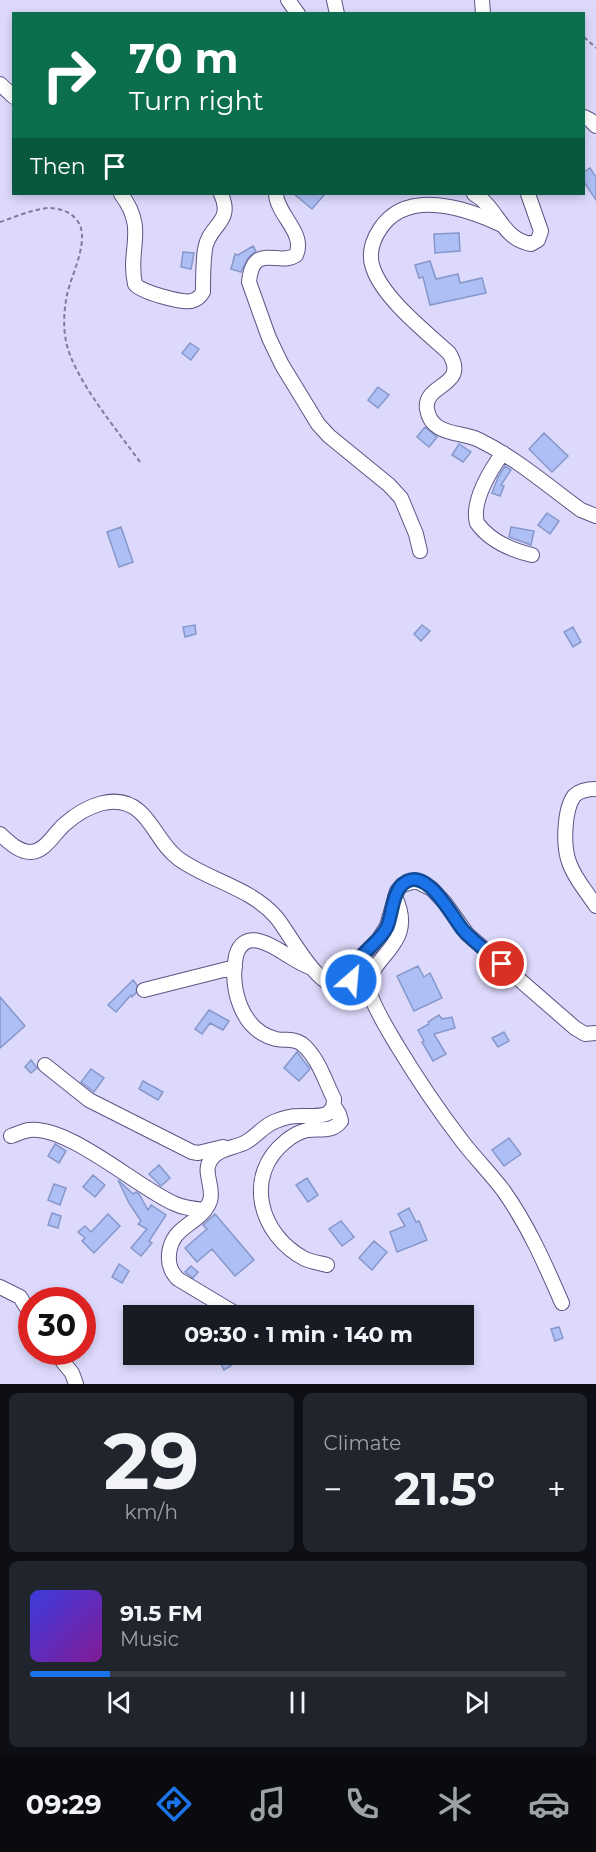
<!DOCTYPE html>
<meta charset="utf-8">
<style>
:root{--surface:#171b24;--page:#20242c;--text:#f1f3f6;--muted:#9ea1a6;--line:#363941;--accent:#1a73e8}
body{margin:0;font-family:Montserrat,sans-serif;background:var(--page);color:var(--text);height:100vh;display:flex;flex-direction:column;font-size:22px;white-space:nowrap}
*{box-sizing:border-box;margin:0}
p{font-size:20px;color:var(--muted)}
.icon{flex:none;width:33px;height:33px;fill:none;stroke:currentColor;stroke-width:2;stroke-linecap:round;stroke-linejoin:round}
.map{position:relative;height:1384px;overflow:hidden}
.details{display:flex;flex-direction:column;gap:9px;padding:9px;background:#0d0f14;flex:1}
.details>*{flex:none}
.banner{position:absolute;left:12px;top:12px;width:573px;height:183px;border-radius:0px;box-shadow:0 3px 9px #0003;background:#0b6e4f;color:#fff;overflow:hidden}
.speed{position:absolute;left:18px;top:1287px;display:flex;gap:12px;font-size:30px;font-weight:700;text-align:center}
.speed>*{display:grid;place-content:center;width:78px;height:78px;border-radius:50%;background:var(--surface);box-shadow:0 3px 9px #0003;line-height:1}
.speed .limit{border:9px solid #d22;background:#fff;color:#111}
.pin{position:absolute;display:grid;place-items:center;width:51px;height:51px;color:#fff;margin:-26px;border:3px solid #fff;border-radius:50%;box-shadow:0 2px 6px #0007}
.me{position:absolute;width:66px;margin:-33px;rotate:27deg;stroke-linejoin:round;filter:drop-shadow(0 0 4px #0008)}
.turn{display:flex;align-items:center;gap:21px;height:126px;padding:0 18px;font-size:27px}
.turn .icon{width:78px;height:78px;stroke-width:2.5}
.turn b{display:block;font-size:42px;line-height:51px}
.then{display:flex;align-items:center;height:57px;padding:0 18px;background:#0003;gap:12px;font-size:22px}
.big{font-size:45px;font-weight:700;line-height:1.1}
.details .widget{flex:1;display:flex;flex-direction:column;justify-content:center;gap:9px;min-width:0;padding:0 21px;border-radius:9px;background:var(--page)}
.details .dial{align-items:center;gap:0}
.dial b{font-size:78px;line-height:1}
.song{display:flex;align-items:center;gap:18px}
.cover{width:72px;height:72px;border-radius:9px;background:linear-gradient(135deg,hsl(240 70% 55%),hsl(290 70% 35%))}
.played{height:6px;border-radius:3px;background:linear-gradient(90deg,var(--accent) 15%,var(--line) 15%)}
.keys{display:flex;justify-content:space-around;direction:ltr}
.heat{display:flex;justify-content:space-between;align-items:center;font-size:33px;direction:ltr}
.details .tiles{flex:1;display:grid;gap:9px;grid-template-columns:1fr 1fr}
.widget:last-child{grid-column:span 2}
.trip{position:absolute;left:123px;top:1305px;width:351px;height:60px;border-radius:0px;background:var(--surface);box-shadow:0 3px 9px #0003;font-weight:700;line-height:60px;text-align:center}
.menu{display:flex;height:96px;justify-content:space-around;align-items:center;background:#090b0e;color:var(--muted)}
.menu .icon{width:42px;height:42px}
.menu .current{color:var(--accent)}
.menu b{font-size:27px;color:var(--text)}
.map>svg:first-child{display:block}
.building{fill:#aebff5;stroke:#8697ca;stroke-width:1.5}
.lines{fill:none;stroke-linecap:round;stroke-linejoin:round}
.minor-casing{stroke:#5c5586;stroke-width:16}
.path{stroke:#807c98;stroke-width:2;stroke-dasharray:4.5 3;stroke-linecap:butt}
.minor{stroke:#fff;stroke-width:14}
.route-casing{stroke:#114b97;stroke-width:15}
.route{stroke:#1a73e8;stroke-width:10}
</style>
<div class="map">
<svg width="596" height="1384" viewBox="0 0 596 1384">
<rect width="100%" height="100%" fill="#ddd9fc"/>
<path class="building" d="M590,168L596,177V200L584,182V172Z
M294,194H325L312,209Z
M459,233L460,251L435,253L434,234Z
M253,246L256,251L248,258L241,272L231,269L235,254L238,255Z
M183,252L194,253L191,269L181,267Z
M430,261L436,279L458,274L460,283L482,278L486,293L430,305L423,277L419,278L415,265Z
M190,343L199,349L191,360L182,353Z
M378,387L389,395L378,408L368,400Z
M425,427L437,437L429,447L417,437Z
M544,433L568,456L552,472L529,449Z
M459,444L471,452L463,462L452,455Z
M505,466L511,470L501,485L504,486L500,496L492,493L498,477Z
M547,513L559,521L550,534L538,525Z
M121,527L133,562L119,567L107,532Z
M511,527L534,531L531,545L509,537Z
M195,625L196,634L185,637L183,627Z
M422,625L430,631L421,641L414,634Z
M573,627L581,642L573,647L564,632Z
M418,966L424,977L430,973L442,998L414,1011L397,976Z
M133,980L137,985L136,993L132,997L131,995L116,1012L108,1005Z
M0,997L25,1026L0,1048Z
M209,1010L229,1021L223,1030L210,1023L202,1034L195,1029Z
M439,1015L442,1019L452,1017L455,1028L434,1034L446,1054L433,1061L422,1042L424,1041L418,1030L429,1024L428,1022Z
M504,1032L509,1041L498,1047L492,1038Z
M297,1052L310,1069L299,1081L284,1068Z
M31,1060L37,1068L31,1073L25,1067Z
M91,1069L104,1078L94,1092L81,1082Z
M143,1081L163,1092L158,1100L139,1089Z
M509,1138L521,1154L504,1166L492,1150Z
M55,1144L66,1151L59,1163L48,1156Z
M159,1165L170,1178L161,1186L149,1174Z
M93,1175L105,1185L95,1197L83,1187Z
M307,1178L318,1195L308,1202L296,1185Z
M118,1180L133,1194L136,1192L139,1194L148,1210L151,1205L166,1215L149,1241L152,1243L141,1256L131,1248L147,1229L138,1224L141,1221L129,1203Z
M54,1184L66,1188L60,1205L48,1200Z
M409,1208L416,1222L419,1221L427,1240L397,1252L390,1232L405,1226L398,1214Z
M52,1213L61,1216L58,1228L48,1225Z
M108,1214L120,1226L94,1253L82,1241L85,1238L78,1232L85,1226L91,1232Z
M215,1214L254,1260L235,1276L212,1249L197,1262L185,1248L207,1229L203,1225Z
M341,1221L354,1237L342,1246L329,1229Z
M374,1241L387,1252L372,1270L359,1258Z
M119,1264L129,1271L122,1283L112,1277Z
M191,1266L198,1272L193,1278L185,1272Z
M559,1327L563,1338L555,1341L551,1329Z
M229,1358L232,1365L224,1370L220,1362Z"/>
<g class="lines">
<g class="minor-casing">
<path id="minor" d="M288,0L298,14
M334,0L337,14
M482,0L483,14
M0,84L14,97
M584,117L590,120L596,126
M121,194C148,230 127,248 135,284C140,292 182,303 191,301C197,300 200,297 203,292C203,278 203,263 205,249C209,224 234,223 221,194
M276,194C277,215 306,233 296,255C279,267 253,241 249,282L269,338L282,365L318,424L329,436L389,485L401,498L416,534L420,551
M474,194C498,207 501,239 531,244L538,240L541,231L528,194
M502,225C466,208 407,188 380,229C372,241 368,254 373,268C383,298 425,331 449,353C470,387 423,383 427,409C431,436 460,431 479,440C516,458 548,486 581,510L596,516
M503,453C491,469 471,501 477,523C490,541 511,550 532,555
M596,789C588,789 580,790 574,796C564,810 563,846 569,862C574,878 587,892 596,906
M0,834C8,841 18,852 31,852C46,851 54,833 65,824C84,807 116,791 139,811C155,825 161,846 179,859C210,881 251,888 276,917C290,933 321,998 347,985L362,956L378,940L387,926L397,891L402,885L416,881L432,889L445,903L467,934L575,1028L585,1034L596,1033
M395,897C421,952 355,957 372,999C379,1016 389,1032 398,1047C418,1080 439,1111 462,1141C475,1158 490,1173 503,1190C528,1225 545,1264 562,1303
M144,990L235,967
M45,1065L89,1100L192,1152L198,1153L223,1147
M11,1136C17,1134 23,1131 29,1130C68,1125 137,1187 173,1203C183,1208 194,1209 205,1210
M327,1265C320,1263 312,1262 305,1259C259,1235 243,1175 286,1141C292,1136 299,1132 307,1130C319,1128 332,1133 341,1121L339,1114L334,1106
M0,1287L20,1297L32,1316
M243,1316L233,1312L178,1279C171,1272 168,1265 169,1254C172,1224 201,1225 210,1201C215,1186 200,1170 213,1157C222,1147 236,1148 246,1142C257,1136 264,1125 276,1121C283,1118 291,1116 299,1116C314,1115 334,1121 334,1099C325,1081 318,1057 302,1044C294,1038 285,1041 276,1039C240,1030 230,987 236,956C239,944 247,938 259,941C277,945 293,962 312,968
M55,1352L72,1373L76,1384"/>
</g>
<path class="path" d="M584,37L596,48
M0,222C15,217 33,209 49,208C58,208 68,211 74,217C94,234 71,274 67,295C64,309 63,327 66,341C73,378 118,431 140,462"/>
<use href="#minor" class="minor"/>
</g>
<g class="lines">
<g class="route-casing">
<path id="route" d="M351,980C354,971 357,962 363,955C371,945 381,939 387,927C392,915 392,897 400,887C424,859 452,917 463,930C475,943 489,953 502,964"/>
</g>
<use href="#route" class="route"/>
</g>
</svg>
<div class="speed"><div class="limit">30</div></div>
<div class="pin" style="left:502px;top:964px;background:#d93025"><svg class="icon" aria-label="arrive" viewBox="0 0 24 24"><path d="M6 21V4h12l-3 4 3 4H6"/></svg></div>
<svg class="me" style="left:351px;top:980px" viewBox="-20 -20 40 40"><circle r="17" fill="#1a73e8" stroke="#fff" stroke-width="3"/><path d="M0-11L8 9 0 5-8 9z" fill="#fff"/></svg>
<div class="trip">09:30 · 1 min · 140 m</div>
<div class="banner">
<div class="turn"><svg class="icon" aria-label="right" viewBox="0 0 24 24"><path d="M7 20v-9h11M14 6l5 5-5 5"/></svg><div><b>70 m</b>Turn right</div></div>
<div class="then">Then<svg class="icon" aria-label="arrive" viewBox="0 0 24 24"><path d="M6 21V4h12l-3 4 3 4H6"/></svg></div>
</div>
</div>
<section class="details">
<div class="tiles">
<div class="widget dial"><b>29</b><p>km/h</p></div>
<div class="widget"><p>Climate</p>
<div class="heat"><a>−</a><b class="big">21.5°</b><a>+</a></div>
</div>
<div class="widget">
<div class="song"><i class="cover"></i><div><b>91.5 FM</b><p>Music</p></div></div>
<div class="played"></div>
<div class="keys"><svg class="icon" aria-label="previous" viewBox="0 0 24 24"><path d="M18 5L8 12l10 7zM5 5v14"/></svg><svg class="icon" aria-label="pause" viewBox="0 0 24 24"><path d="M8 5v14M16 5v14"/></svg><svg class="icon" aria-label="next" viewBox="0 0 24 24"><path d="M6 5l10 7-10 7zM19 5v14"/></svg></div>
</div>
</div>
</section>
<nav class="menu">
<b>09:29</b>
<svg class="icon current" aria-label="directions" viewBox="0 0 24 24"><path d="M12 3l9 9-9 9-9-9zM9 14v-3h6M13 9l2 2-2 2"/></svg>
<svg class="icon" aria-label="music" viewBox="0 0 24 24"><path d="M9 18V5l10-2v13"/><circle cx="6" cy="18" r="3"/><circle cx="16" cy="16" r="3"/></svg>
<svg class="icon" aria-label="phone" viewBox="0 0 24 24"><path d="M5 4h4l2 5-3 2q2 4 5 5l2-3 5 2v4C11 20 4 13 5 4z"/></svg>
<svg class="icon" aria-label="climate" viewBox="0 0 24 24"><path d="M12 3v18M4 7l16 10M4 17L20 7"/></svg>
<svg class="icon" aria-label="car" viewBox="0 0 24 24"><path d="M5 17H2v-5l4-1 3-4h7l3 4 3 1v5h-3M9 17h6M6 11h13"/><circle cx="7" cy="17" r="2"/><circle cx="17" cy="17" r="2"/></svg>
</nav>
